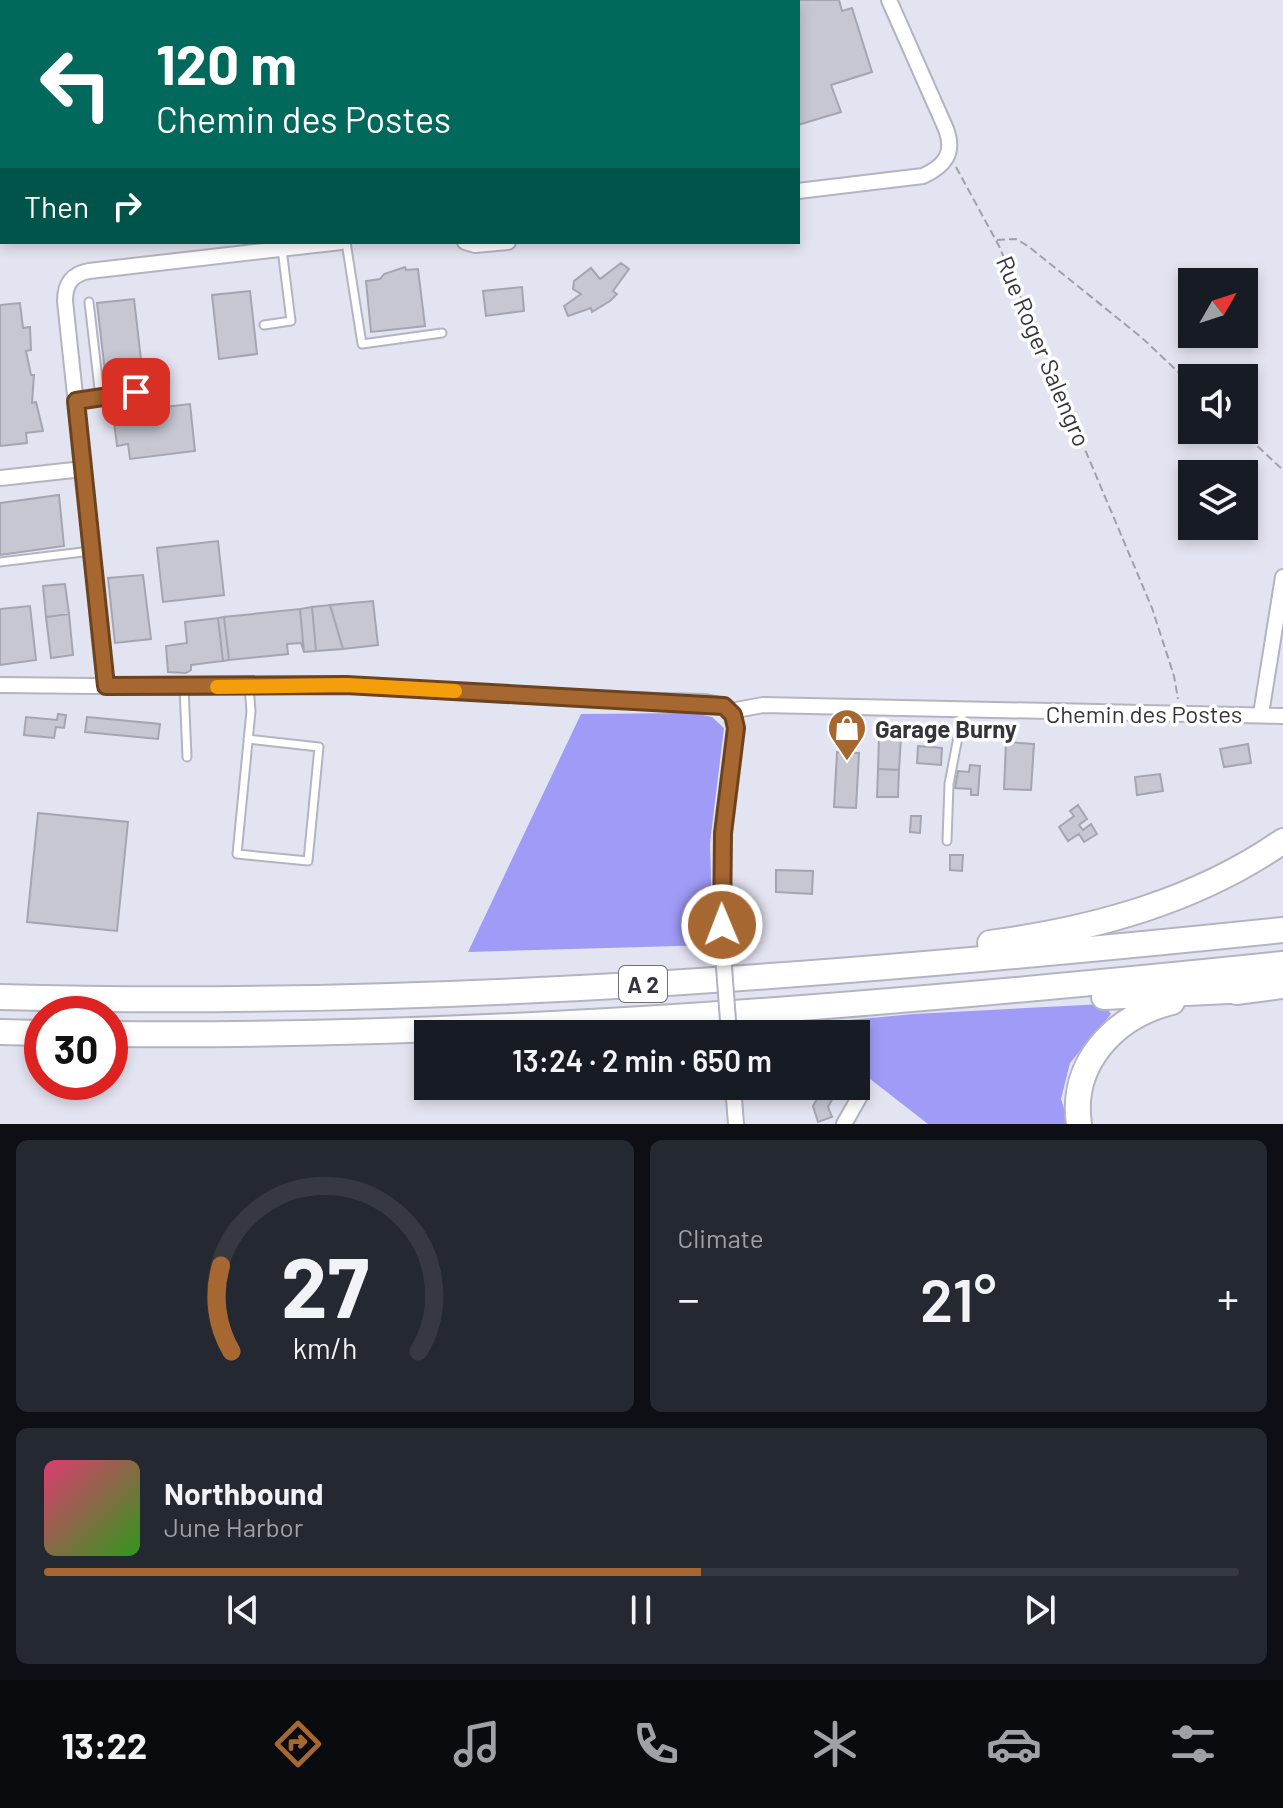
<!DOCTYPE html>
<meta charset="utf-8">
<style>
:root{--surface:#171b24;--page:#242831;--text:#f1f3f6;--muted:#9ea1a6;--line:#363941;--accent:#a76730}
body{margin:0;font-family:Barlow,sans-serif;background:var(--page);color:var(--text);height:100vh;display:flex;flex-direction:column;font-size:30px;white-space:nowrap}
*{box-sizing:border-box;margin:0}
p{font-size:26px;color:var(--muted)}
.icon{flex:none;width:44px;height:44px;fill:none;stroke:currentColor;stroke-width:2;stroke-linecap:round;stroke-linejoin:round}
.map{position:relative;height:1124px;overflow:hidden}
.sheet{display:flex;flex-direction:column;gap:16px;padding:16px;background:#0d0f14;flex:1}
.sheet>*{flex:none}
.banner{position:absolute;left:0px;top:0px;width:800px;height:244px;box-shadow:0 4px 12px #0003;background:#00695c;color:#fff;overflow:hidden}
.needle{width:52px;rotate:51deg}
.buttons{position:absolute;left:1178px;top:268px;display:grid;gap:16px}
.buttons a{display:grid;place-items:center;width:80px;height:80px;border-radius:0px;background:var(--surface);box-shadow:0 4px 12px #0003;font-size:40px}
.speed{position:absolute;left:24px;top:996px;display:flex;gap:16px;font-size:40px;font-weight:700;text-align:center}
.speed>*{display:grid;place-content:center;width:104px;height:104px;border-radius:50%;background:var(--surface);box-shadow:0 4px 12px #0003;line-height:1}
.speed .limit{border:12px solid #d22;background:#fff;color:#111}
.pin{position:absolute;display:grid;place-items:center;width:68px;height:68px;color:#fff;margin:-34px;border-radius:16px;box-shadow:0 4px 12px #0006}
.me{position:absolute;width:88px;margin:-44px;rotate:359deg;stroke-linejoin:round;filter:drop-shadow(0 0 6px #0008)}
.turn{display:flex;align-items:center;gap:28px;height:168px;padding:0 24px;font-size:36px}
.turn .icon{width:104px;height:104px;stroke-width:2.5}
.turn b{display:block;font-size:56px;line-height:68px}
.then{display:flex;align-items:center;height:76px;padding:0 24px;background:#0003;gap:16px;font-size:30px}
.big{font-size:60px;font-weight:600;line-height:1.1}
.sheet .tile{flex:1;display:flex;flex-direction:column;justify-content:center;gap:12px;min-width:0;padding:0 28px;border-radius:12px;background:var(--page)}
.sheet .dial{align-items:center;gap:0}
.dial svg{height:208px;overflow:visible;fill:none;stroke:var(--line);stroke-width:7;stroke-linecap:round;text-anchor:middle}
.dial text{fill:var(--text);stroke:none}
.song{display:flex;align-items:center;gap:24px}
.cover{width:96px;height:96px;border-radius:12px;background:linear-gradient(135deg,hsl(340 70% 55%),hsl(110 70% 35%))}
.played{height:8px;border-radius:4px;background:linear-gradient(90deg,var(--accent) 55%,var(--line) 55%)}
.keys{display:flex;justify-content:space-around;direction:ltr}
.heat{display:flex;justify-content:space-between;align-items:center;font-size:44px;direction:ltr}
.sheet .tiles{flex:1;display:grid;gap:16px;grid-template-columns:1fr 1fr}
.tile:last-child{grid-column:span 2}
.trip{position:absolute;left:414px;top:1020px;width:456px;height:80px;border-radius:0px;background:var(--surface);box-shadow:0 4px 12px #0003;font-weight:600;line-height:80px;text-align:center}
.tabs{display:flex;height:128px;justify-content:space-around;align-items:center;background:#090b0e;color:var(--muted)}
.tabs .icon{width:56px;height:56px}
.tabs .active{color:var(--accent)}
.tabs b{font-size:36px;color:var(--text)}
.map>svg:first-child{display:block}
.forest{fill:#9f9bf6}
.building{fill:#c7c7d4;stroke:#a4a5b2;stroke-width:2}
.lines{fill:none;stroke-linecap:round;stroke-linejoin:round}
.service-casing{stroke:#b3b4c1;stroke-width:11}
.minor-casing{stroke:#b3b4c1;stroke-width:18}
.motorway-casing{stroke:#b3b4c1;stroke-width:28}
.path{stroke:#9fa0aa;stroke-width:2;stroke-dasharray:8 4;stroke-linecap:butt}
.service{stroke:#fff;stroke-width:7}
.minor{stroke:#fff;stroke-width:14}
.motorway{stroke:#fff;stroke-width:24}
.minor-bridge-casing{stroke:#b3b4c1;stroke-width:18;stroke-linecap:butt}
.minor-bridge{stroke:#fff;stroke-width:14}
.route-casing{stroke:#6d431f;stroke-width:20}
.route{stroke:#a76730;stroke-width:14}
.slow{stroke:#f59e0b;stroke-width:14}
.labels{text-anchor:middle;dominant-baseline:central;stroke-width:7;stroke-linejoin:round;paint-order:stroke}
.shield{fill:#fff;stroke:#717175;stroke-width:2}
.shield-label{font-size:22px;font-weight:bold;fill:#34343a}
.street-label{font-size:24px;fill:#34343a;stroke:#fff}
.poi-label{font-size:24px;font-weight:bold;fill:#34343a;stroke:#fff;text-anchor:start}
</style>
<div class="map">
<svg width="1283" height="1124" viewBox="0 0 1283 1124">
<rect width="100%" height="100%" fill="#e3e4f1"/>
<path class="forest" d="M694,713L712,717L724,728L710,843L713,945L468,952L581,714Z
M1103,1004L1111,1014L1070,1063L1061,1099L1069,1124H928L865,1075L856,1073V1034H752V1029L914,1014Z"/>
<path class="building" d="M438,0H535V2H439Z
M688,0H839L842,11L852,8L872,72L831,85L841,112L798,125V2Z
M621,263L629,269L613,291L617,294L610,301L592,312L591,308L568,316L564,306L581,294L573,289L574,281L591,268L600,279Z
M405,267L406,270L418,269L425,326L371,332L366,281L380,279L384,274Z
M522,287L524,311L486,316L483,291Z
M250,291L257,354L219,359L212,295Z
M134,299L144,385L107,389L97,303Z
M20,303L23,328L30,327L31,350L26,351L31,375H34L32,403L36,402L43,431L26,433L27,443L0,446V305Z
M190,404L195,451L130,459L128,444L117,446L113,413Z
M59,495L64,546L0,555V503Z
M218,541L224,595L163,602L157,548Z
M143,575L151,639L115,643L108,578Z
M65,584L69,614L46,617L43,586Z
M373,601L378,645L343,649L330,605Z
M330,605L343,649L316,651L312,607Z
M30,606L36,660L0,665V609Z
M312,607L316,651L304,652L300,609Z
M300,609L304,652L301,643L287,644L288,654L229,660L224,617Z
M69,614L73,655L51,658L46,617Z
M224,617L229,660L223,661L218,618Z
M218,618L223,661L191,665V670L186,673L168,672L166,646L187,643L185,622Z
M58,714L66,715L64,728L56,727L54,738L24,735L26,717L57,720Z
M87,717L160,724L158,739L85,732Z
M879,736L901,737L899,770L878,769Z
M1006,742L1034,744L1031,790L1004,789Z
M1248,744L1251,763L1224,767L1220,749Z
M918,746L942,748L941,765L917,763Z
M837,752L859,753L856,808L834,807Z
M970,765L980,766L978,795H971V789L955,788L958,771L969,772Z
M878,769L899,770L898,797H877Z
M1160,774L1163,791L1137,795L1135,777Z
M1078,805L1087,819L1079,825L1083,830L1091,824L1097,834L1084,842L1079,834L1068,841L1059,827L1074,816L1070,811Z
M38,813L128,822L117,931L27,922Z
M911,816H921L920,833L910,832Z
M950,855H963L962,871L950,870Z
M776,870L813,871L812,894L776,892Z
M823,1088L835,1094L828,1107L832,1117L818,1122L813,1106Z"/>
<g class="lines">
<g class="service-casing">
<path id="service" d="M352,0V2
M378,0V2
M553,0L554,2
M346,242L362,344L442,333
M89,302L100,397
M264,325L291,321L282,249
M76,401L136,392
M0,562L91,551
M184,687L187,757
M248,739L319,747L308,861L237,854L251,711L249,686
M947,841L949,784L963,711"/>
</g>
<g class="minor-casing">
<path id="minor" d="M798,191L923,176C945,166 955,153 946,129L889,0
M465,242L475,245L508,242
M0,478L83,469
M0,685L184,687L346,685L582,699L706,702L720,705L731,711L763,705L1283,716
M106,686L65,301C65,284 72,274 89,271L341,242
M1261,714L1283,577
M722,940L723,833L736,728L731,711
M733,1086L736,1124
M844,1124L860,1096"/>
</g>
<g class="motorway-casing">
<path id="motorway" d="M990,943C1094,929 1197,901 1283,841
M1236,992L1283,986
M0,997C429,1009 857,974 1283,930
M1104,997L1249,990
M0,1032L42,1033
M110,1034C502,1038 893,1004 1283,964
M1079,1124C1070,1063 1115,1016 1172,1002"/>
</g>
<path class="path" d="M956,167L999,246L1152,608L1174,676L1178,699
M997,240L1016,239L1028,246L1141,337L1192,385
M1240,430L1283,470"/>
<use href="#service" class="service"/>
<use href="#minor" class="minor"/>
<use href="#motorway" class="motorway"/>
<g class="minor-bridge-casing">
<path id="minor-bridge" d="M722,940L729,1034"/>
</g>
<use href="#minor-bridge" class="minor-bridge"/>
</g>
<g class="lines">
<g class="route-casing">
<path id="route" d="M136,392L76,401L106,686L346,685L724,706L733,715L736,728L723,833L722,925"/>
</g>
<use href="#route" class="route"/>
<path class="slow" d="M217,687L346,685L455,691"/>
</g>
<defs>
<g id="shop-pin" transform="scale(2)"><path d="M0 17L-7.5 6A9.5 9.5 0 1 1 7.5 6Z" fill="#a76730" stroke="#fff"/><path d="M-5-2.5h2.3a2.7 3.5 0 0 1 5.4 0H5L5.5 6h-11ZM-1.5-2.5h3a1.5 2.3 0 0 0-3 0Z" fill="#fff"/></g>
</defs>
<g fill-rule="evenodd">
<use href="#shop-pin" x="847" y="728"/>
</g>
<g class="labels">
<rect class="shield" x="619" y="966" width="48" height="36" rx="6"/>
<g class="shield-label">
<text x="643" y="984">A 2</text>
</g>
<g class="street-label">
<text transform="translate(1044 351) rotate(67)">Rue Roger Salengro</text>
<text x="1144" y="713">Chemin des Postes</text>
</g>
<g class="poi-label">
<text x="875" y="728">Garage Burny</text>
</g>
</g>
</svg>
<div class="buttons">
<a><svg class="needle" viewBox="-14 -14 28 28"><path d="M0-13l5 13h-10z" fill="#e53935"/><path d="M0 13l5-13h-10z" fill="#9ea1a6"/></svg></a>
<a><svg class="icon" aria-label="sound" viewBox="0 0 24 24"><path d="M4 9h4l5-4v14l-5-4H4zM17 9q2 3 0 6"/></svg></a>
<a><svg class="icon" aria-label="layers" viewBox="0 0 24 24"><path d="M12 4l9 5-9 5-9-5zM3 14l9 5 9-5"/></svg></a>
</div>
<div class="speed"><div class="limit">30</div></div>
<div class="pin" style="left:136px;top:392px;background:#d93025"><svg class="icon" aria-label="arrive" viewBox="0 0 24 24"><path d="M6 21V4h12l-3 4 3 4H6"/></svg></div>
<svg class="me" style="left:722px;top:925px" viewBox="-20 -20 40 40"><circle r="17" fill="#a76730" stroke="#fff" stroke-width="3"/><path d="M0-11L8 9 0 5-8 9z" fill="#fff"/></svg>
<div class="trip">13:24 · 2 min · 650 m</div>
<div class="banner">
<div class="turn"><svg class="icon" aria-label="left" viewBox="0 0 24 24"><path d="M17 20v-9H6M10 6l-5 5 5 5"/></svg><div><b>120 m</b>Chemin des Postes</div></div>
<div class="then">Then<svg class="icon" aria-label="right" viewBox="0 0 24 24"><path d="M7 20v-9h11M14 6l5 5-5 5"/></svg></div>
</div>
</div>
<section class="sheet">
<div class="tiles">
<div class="tile dial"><svg viewBox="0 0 100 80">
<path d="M14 69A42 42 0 1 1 86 69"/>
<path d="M14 69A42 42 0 0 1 10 36" stroke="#a76730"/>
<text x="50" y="56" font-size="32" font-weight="700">27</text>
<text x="50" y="72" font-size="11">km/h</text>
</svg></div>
<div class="tile"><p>Climate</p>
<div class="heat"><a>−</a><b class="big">21°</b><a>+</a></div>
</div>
<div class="tile">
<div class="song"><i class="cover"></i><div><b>Northbound</b><p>June Harbor</p></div></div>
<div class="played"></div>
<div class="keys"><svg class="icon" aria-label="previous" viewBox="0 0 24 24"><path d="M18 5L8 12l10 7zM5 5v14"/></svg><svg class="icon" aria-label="pause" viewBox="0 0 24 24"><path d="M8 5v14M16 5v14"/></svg><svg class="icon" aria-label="next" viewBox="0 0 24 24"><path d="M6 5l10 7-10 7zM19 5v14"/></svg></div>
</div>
</div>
</section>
<nav class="tabs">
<b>13:22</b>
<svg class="icon active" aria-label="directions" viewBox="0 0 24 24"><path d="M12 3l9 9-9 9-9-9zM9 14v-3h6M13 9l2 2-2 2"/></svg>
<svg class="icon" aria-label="music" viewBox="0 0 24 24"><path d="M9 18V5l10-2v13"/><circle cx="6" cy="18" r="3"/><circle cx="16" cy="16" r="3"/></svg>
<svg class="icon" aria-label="phone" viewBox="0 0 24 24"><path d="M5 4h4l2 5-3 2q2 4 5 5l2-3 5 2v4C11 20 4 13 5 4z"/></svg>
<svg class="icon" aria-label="climate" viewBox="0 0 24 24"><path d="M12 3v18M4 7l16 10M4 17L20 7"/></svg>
<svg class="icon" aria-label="car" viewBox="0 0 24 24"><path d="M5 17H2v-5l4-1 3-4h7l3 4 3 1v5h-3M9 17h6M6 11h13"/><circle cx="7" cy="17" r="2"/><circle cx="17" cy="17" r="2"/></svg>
<svg class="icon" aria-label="filters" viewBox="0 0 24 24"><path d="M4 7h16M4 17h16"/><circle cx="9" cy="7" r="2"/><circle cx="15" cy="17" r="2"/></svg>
</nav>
